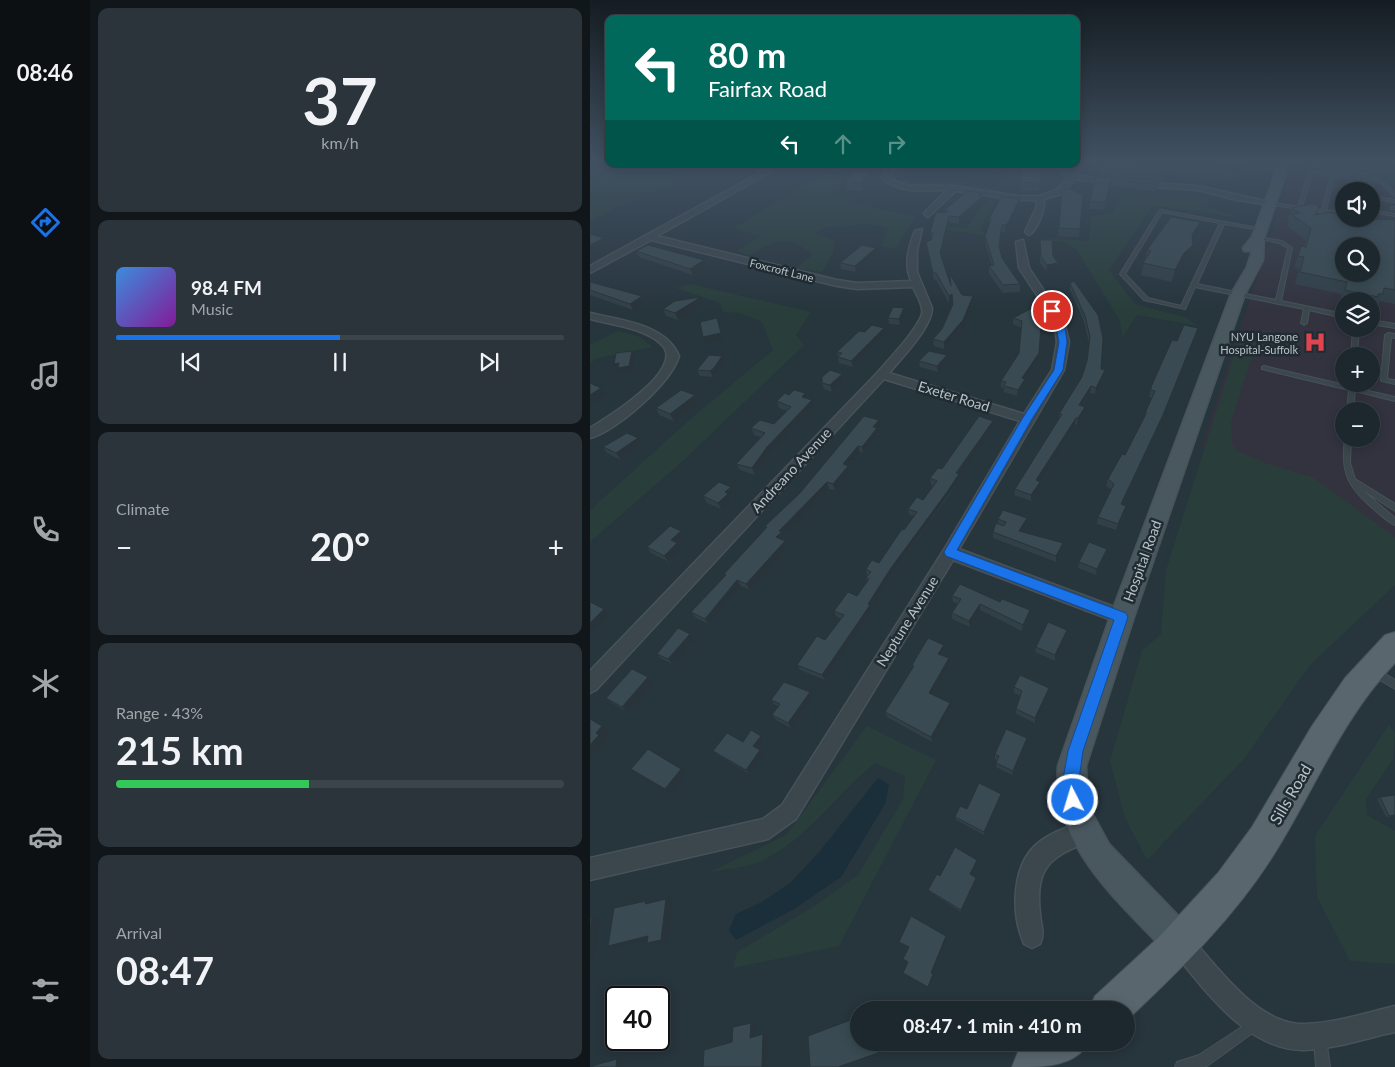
<!DOCTYPE html>
<meta charset="utf-8">
<style>
:root{--surface:#1d282e;--page:#2a343a;--text:#f1f3f6;--muted:#a0a6aa;--line:#3b444a;--accent:#1a73e8}
body{margin:0;font-family:Lato,sans-serif;background:var(--page);color:var(--text);height:100vh;display:flex;flex-direction:column;font-size:19px;white-space:nowrap}
*{box-sizing:border-box;margin:0}
p{font-size:16px;color:var(--muted)}
.icon{flex:none;width:28px;height:28px;fill:none;stroke:currentColor;stroke-width:2;stroke-linecap:round;stroke-linejoin:round}
.map{position:relative;flex:1;overflow:hidden}
.sheet{display:flex;flex-direction:column;gap:8px;padding:8px;background:#101619;width:500px}
.sheet>*{flex:none}
.top-card{position:absolute;left:15px;top:15px;width:475px;height:152px;border-radius:10px;box-shadow:0 2px 12px #0003,0 0 0 1px var(--line);background:#00695c;color:#fff;overflow:hidden}
.tools{position:absolute;left:745px;top:182px;display:grid;gap:10px}
.tools a{display:grid;place-items:center;width:45px;height:45px;border-radius:50%;background:var(--surface);box-shadow:0 2px 12px #0003,0 0 0 1px var(--line);font-size:25px}
.speed{position:absolute;left:15px;top:986px;display:flex;gap:10px;font-size:25px;font-weight:700;text-align:center}
.speed>*{display:grid;place-content:center;width:65px;height:65px;border-radius:50%;background:var(--surface);box-shadow:0 2px 12px #0003,0 0 0 1px var(--line);line-height:1}
.speed .limit{border:2px solid #111;border-radius:8px;background:#fff;color:#111}
.pin{position:absolute;display:grid;place-items:center;width:42px;height:42px;color:#fff;margin:-21px;border:2px solid #fff;border-radius:50%;box-shadow:0 1px 5px #0007}
.me{position:absolute;width:55px;margin:-28px;rotate:355deg;stroke-linejoin:round;filter:drop-shadow(0 0 4px #0008)}
.turn{display:flex;align-items:center;gap:18px;height:105px;padding:0 20px;font-size:22px}
.turn .icon{width:65px;height:65px;stroke-width:2.5}
.turn b{display:block;font-size:35px;line-height:42px}
.lanes{display:flex;align-items:center;height:48px;padding:0 20px;background:#0003;justify-content:center;gap:25px;direction:ltr}
.lanes .off{opacity:.35}
.big{font-size:38px;font-weight:700;line-height:1.1}
.sheet .card{flex:1;display:flex;flex-direction:column;justify-content:center;gap:8px;min-width:0;padding:0 18px;border-radius:10px;background:var(--page)}
.sheet .dial{align-items:center;gap:0}
.dial b{font-size:65px;line-height:1}
.song{display:flex;align-items:center;gap:15px}
.cover{width:60px;height:60px;border-radius:8px;background:linear-gradient(135deg,hsl(210 70% 55%),hsl(290 70% 35%))}
.played{height:5px;border-radius:2px;background:linear-gradient(90deg,var(--accent) 50%,var(--line) 50%)}
.keys{display:flex;justify-content:space-around;direction:ltr}
.heat{display:flex;justify-content:space-between;align-items:center;font-size:28px;direction:ltr}
.charge{height:8px;border-radius:4px;background:linear-gradient(90deg,#34c759 43%,var(--line) 0)}
.trip{position:absolute;left:260px;top:1001px;width:285px;height:50px;border-radius:25px;background:var(--surface);box-shadow:0 2px 12px #0003,0 0 0 1px var(--line);font-weight:700;line-height:50px;text-align:center}
main{display:flex;flex:1;min-height:0}
.dock{display:flex;flex-direction:column;width:90px;justify-content:space-around;align-items:center;background:#0c1012;color:var(--muted)}
.dock .icon{width:35px;height:35px}
.dock .on{color:var(--accent)}
.dock b{font-size:22px;color:var(--text)}
.map>svg:first-child{display:block}
.medical{fill:#32333f;fill-rule:evenodd}
.green{fill:#293e3b}
.water{fill:#1b2f3a}
.lines{fill:none;stroke-linecap:round;stroke-linejoin:round}
.lane-casing{stroke:#475259;stroke-width:2}
.street-casing{stroke:#475259;stroke-width:3}
.secondary-casing{stroke:#475259;stroke-width:3}
.primary-casing{stroke:#475259;stroke-width:2}
.lane{fill:#3b464d;fill-rule:evenodd}
.street{fill:#3b464d;fill-rule:evenodd}
.secondary{fill:#49575f;fill-rule:evenodd}
.primary{fill:#59666d;fill-rule:evenodd}
.wall{fill:#314047}
.shaded-wall{fill:#283439}
.building{fill:#394a52;stroke:#283439;fill-rule:evenodd}
.route{fill:#1a73e8;stroke:#114b97}
.labels{text-anchor:middle;dominant-baseline:central;stroke-width:5;stroke-linejoin:round;paint-order:stroke}
.far-street-label{font-size:11px;fill:#b7c1c8;stroke:#202c32}
.far-poi-label{font-size:11px;fill:#b7c1c8;stroke:#202c32;text-anchor:end}
.street-label{font-size:14px;fill:#b7c1c8;stroke:#202c32}
.near-street-label{font-size:16px;fill:#b7c1c8;stroke:#202c32}
</style>
<main>
<nav class="dock">
<b>08:46</b>
<svg class="icon on" aria-label="directions" viewBox="0 0 24 24"><path d="M12 3l9 9-9 9-9-9zM9 14v-3h6M13 9l2 2-2 2"/></svg>
<svg class="icon" aria-label="music" viewBox="0 0 24 24"><path d="M9 18V5l10-2v13"/><circle cx="6" cy="18" r="3"/><circle cx="16" cy="16" r="3"/></svg>
<svg class="icon" aria-label="phone" viewBox="0 0 24 24"><path d="M5 4h4l2 5-3 2q2 4 5 5l2-3 5 2v4C11 20 4 13 5 4z"/></svg>
<svg class="icon" aria-label="climate" viewBox="0 0 24 24"><path d="M12 3v18M4 7l16 10M4 17L20 7"/></svg>
<svg class="icon" aria-label="car" viewBox="0 0 24 24"><path d="M5 17H2v-5l4-1 3-4h7l3 4 3 1v5h-3M9 17h6M6 11h13"/><circle cx="7" cy="17" r="2"/><circle cx="17" cy="17" r="2"/></svg>
<svg class="icon" aria-label="filters" viewBox="0 0 24 24"><path d="M4 7h16M4 17h16"/><circle cx="9" cy="7" r="2"/><circle cx="15" cy="17" r="2"/></svg>
</nav>
<section class="sheet">
<div class="card dial"><b>37</b><p>km/h</p></div>
<div class="card">
<div class="song"><i class="cover"></i><div><b>98.4 FM</b><p>Music</p></div></div>
<div class="played"></div>
<div class="keys"><svg class="icon" aria-label="previous" viewBox="0 0 24 24"><path d="M18 5L8 12l10 7zM5 5v14"/></svg><svg class="icon" aria-label="pause" viewBox="0 0 24 24"><path d="M8 5v14M16 5v14"/></svg><svg class="icon" aria-label="next" viewBox="0 0 24 24"><path d="M6 5l10 7-10 7zM19 5v14"/></svg></div>
</div>
<div class="card"><p>Climate</p>
<div class="heat"><a>−</a><b class="big">20°</b><a>+</a></div>
</div>
<div class="card"><p>Range · 43%</p><b class="big">215 km</b><div class="charge"></div></div>
<div class="card"><p>Arrival</p><b class="big">08:47</b></div>
</section>
<div class="map">
<svg width="805" height="1067" viewBox="0 0 805 1067">
<rect width="100%" height="100%" fill="#27353d"/>
<path class="medical" d="M705,161H725L777,169L805,183V550L721,482L611,448ZM754,191H781V219H754ZM754,246H781V274H754ZM754,301H781V329H754ZM754,356H781V384H754ZM754,411H781V439H754Z"/>
<path class="green" d="M12,161H19V164H105L80,176L83,188L56,193L0,221V167Z
M518,161C562,161 610,155 650,175L638,182L616,180Z
M715,161L750,163L753,161H805V187L782,173Z
M248,164H262C253,171 249,182 249,193L266,196L265,204L325,216L306,249L291,246L298,228C277,222 275,224 255,226C240,228 239,224 225,233L245,241L243,253L232,272L207,268L222,255C197,231 186,242 159,255L146,251L170,236L144,228Z
M531,192L558,194L568,197L593,193L621,199L615,206L640,214L644,217L563,205L519,270L545,304L595,317L607,326L547,315L532,338L530,321L487,250L472,242L440,237L499,241L501,216L522,213Z
M402,199L406,201L390,228L391,232L402,236L331,226L377,228L394,204Z
M100,284L221,312L206,335L214,345L95,459L0,542V511L10,501L97,422L183,350L172,322L150,313L133,312L130,303L86,288Z
M28,331L48,336L63,347L8,358L0,363V345Z
M668,336L641,422L642,444L647,451L678,464L722,477L805,537V585L720,665L654,759L557,860L535,818L520,761L552,651L571,634L576,570L648,343Z
M799,725L805,734L803,759L776,799L777,815L805,831V964L760,961L727,897L725,836Z
M277,726L346,760L249,946L143,968L147,952L226,905L268,875L313,799L315,776L285,763C245,795 217,841 169,862C155,868 135,869 120,872L196,835Z"/>
<path class="water" d="M327,164C346,164 403,164 415,176L413,180L404,187L371,182H325L313,178L319,169L317,167Z
M288,778L299,785L295,804L251,877L204,909L146,940L139,930L146,914L172,902L200,883L230,851Z"/>
<g class="lines">
<g class="lane-casing">
<path id="lane" d="M637,161H646L694,170L692,171Z
M695,161H704L777,174L795,183L805,193V196L793,185L784,180L782,192L779,191L780,181L763,178L760,191H756L759,178L744,176L736,211L754,210V212L734,213L679,204V202H680L708,207L719,172L721,171L743,173L781,179L775,176ZM722,173L741,176L732,210L712,207Z
M495,162L498,163L484,178H482V176Z
M781,196L805,200V202L781,198Z
M803,207H805V209H802L801,208Z
M571,210L673,229L671,230L634,224L607,284L686,300L698,248L689,243L666,238L668,237L692,241L702,248L691,301L754,314V318L719,310L717,323L714,325L711,323L714,309L605,287L595,309L554,300L530,274L569,211ZM572,212L630,223L591,306L558,298L535,274Z
M781,210L805,214V216L781,212Z
M781,320L805,324V328L781,324Z
M763,329H769L767,356H761Z
M798,333L805,334V338L801,337L797,379L805,380V384L792,381L791,380L795,335Z
M674,366L759,386L760,385H764L765,388L805,397V401L765,391L763,411H757L759,390L672,369V367Z
M755,439H761L760,463L765,479L805,504V511L773,490L786,502L805,518V525C798,522 792,516 786,511C759,488 750,474 755,439Z
M786,669L805,680V689L783,676L782,673L783,670Z
M664,1019L668,1021L670,1025L668,1029L617,1066L613,1067H585L587,1062L609,1055Z
M730,1033L735,1034L736,1039L740,1067H726L724,1039L725,1034Z"/>
</g>
<g class="street-casing">
<path id="street" d="M186,164H195L67,236L247,280L267,283L321,281C314,264 318,248 325,231L332,229L327,251V272L342,308C342,327 312,358 299,373L434,414L462,370L467,342L464,321L429,268L426,242L433,240L439,268L474,321L479,342L474,370L369,549L538,612L540,617L538,622L532,624L363,560L206,819L178,839L0,880V858L173,819L192,805L355,548L430,421L294,379L6,690L0,693V671L288,372C300,358 327,330 332,314C334,306 326,294 323,287L267,289L247,286L61,240L0,273V266Z
M300,164H312L306,168L300,177L307,182L321,186H364L428,196H449L466,190L478,177L460,164H468L485,175L529,182L525,184L485,179L472,194L454,199C455,209 448,230 439,235L435,232L447,206L446,200H428L366,191L338,217L334,214L335,212L357,190C335,190 308,195 292,177Z
M397,164H430C423,168 404,168 397,164Z
M548,182L608,186L684,203L680,205L647,200L608,190L545,186V182Z
M0,313C30,320 76,324 89,356C81,383 27,431 0,438V428C17,418 96,369 72,345C56,328 22,325 0,319Z
M494,821L502,824L505,832L502,840C460,857 445,866 450,914C451,925 455,934 450,944L442,948L434,944C421,914 421,865 448,843C461,832 479,827 494,821Z
M590,930L598,934C627,966 668,1026 715,1024C745,1023 776,1013 805,1006V1032C776,1038 745,1049 715,1050C657,1051 615,990 582,950L578,942L582,934Z"/>
</g>
<g class="secondary-casing">
<path id="secondary" d="M690,161H700L674,238L673,260L655,294L544,617L496,766L497,790L502,813L519,844L602,930L607,942L602,954L590,959L578,954C527,899 463,848 468,766L520,617L641,294L657,267L662,251H654L653,248L662,237Z"/>
</g>
<g class="primary-casing">
<path id="primary" d="M805,632V663C753,717 725,788 686,851C646,916 591,969 536,1021V1010H499L505,996L569,937L628,873L662,827L722,726L755,678L795,635Z
M443,1042H499C485,1067 455,1067 422,1067L428,1052Z"/>
</g>
<use href="#lane" class="lane"/>
<use href="#street" class="street"/>
<use href="#secondary" class="secondary"/>
<use href="#primary" class="primary"/>
</g>
<path class="wall" d="M452,164L449,191H430V182Z
M508,167L576,169L574,178L572,181L507,175Z
M280,171L281,179L273,191L257,190L256,182Z
M506,176L569,181L567,188L565,191L520,186L514,210L499,209Z
M472,190L493,195L489,237L468,236Z
M391,193V196H393V203L369,224L359,222L351,257L361,285L383,303L374,328L354,349L344,346L343,339L352,329L362,304V302L359,303L346,280H344L337,249L336,242L342,240H341L340,233L355,213V210Z
M429,205L419,229L415,233L412,232L410,249L412,258L430,284V292L413,293L399,274V266H402L395,243V236L399,226V219Z
M702,208L725,215L774,223L776,219L805,220V304L790,301L786,307L783,306L781,309V301H754V303L749,302L751,294L705,284L709,269L704,268L711,246H714L716,240L697,226L699,221L697,220Z
M607,234L603,241L600,257L591,265L582,282L551,275L557,250Z
M450,240L468,263L467,269L456,271L450,263Z
M46,251L117,266L103,275L49,257Z
M287,254L266,272L251,269L250,263Z
M0,282L52,296L56,303L43,310L0,295Z
M480,283L508,315L511,369L515,370L514,377L505,394L500,393L492,406L494,413L487,425L485,424L449,481V488L441,501L424,495L425,489L469,419V414L492,377L497,362L499,344L494,322L480,289Z
M113,303L88,320L76,316L73,309Z
M444,307L449,359L435,380L434,385L427,396L414,392V388L411,387V381L429,353L431,328L423,324V318Z
M314,308L315,314L310,325L299,324L298,318Z
M608,328L571,421L532,504L535,512L526,530L507,524L508,517L522,490L516,486L518,479L535,455L554,418L556,411L562,398L559,397L561,387L587,341Z
M275,332L295,335L263,367L249,363L247,352Z
M357,355V362L348,372L330,367L329,361Z
M135,362L126,374L123,377L110,376L107,370Z
M252,374L254,380L242,392L234,389L232,383Z
M105,395L108,402L84,421L69,415L66,408Z
M217,399L224,407L180,453L165,475L150,470L146,464L171,437L164,435L161,428L184,424L197,411L189,408L187,401Z
M290,427L287,430L288,434L273,453L270,452L258,467L260,472L245,490L239,489L193,536L194,538L193,540L195,541L197,547L160,590L151,586L119,624L106,618L101,612L135,576L134,574L176,528L175,526Z
M403,427L369,477V480L357,498L302,574L281,608L282,610L235,680L210,670L207,665L235,640L251,619L246,616L244,611L267,596L277,581L276,578L277,575L276,569L289,563L324,516L319,515L318,509L333,500L343,486L341,485L340,478Z
M52,444L31,460L17,453L13,447Z
M141,487L144,493L140,497L141,500L131,509L117,503L113,496Z
M408,519L436,525L432,532L473,543L472,549L466,562L403,538V532L408,524Z
M91,531L95,537L88,544L92,549L79,562L61,553L57,547Z
M515,555L506,575L488,568L489,562Z
M362,596L440,615L432,631L390,610L380,627L362,619V613L368,604L363,602Z
M477,630L476,636L465,661L445,652L446,647Z
M100,634L105,639L83,664L72,659L67,654Z
M354,645V650L352,655L359,658L360,664L342,695L361,708L342,742L297,717L295,712L323,668L322,665Z
M63,683L38,712L22,703L16,698Z
M424,687L458,693L445,723L426,714V709L431,696L424,693Z
M223,697L201,728L186,720L182,715L189,707L184,704L181,700Z
M171,736L175,740L169,749L174,755L160,774L128,755L123,751Z
M437,743L422,775L406,767V763L407,760L405,759V754Z
M805,795V816L796,817L787,799L790,797Z
M410,797L394,835L366,820L365,817L377,809Z
M387,860V863L381,875L386,878V880L371,912L340,892L338,890L350,876Z"/>
<path class="shaded-wall" d="M576,169L574,178L572,181L574,173Z
M280,171L281,179L273,191L272,182Z
M521,179L520,186L514,210L515,203Z
M569,181L567,188L565,191L567,184Z
M391,193V197L393,196V203L369,224V217Z
M430,198L429,205L419,229L415,233L416,225Z
M359,216V222L350,260V253Z
M610,222L607,234L599,247L602,235Z
M412,225V232L409,254V246Z
M14,238L16,244L0,252V245Z
M603,245L600,257L591,265L582,282L585,270L594,253Z
M286,248L287,254L266,272L265,266Z
M114,260L117,266L103,275L100,269Z
M468,263L467,269L456,271L457,265Z
M362,294V302L359,303V296Z
M52,296L56,303L43,310L40,304Z
M383,296V303L374,328L354,349V342Z
M111,297L113,303L88,320L85,313Z
M314,308L315,314L310,325L309,319Z
M127,318L133,339L116,343L113,337Z
M294,328L295,335L263,367L261,361Z
M608,328L571,421L529,510L531,504Z
M42,351L45,357L43,373L31,374L24,364Z
M449,353V359L435,380L434,385L427,396L428,390L432,378Z
M357,355V362L348,372L347,366Z
M132,356L135,362L126,374L123,377L120,371Z
M515,370L514,377L505,394L506,388Z
M252,374L254,380L242,392L240,385Z
M501,386L500,393L488,411L489,405Z
M11,388L15,394L0,405V395Z
M215,393L217,400L212,397Z
M105,395L108,402L84,421L80,414Z
M222,400L224,407L180,453L165,475L162,468L177,447Z
M495,407L494,413L487,425L488,418Z
M486,418L485,424L446,487V480Z
M289,420L290,427L287,430L288,434L273,453L272,447L283,427Z
M403,421V427L369,477V480L302,574L281,608L282,610L235,680L232,675L301,568Z
M48,438L52,444L31,460L26,453Z
M268,446L270,452L258,467L260,472L245,490L243,484L253,464Z
M237,482L239,489L193,536L194,538L189,544L186,537L189,531Z
M450,482L449,488L441,501V495Z
M141,487L144,493L140,497L141,500L131,509L128,503L135,492Z
M536,506L535,512L526,530L528,524Z
M437,518L436,525L429,537V531Z
M91,531L95,537L88,544L92,549L79,562L74,556L81,540Z
M195,541L197,547L160,590L156,584Z
M473,543L472,549L466,562V556Z
M517,549L515,555L506,575L507,569Z
M147,580L151,586L119,624L115,619Z
M390,604V610L380,627L379,621Z
M14,609L19,615L0,634V623Z
M440,610V615L432,631L433,625Z
M477,630L476,636L465,661V655Z
M100,634L105,639L83,664L78,659Z
M354,645V650L349,659L348,654Z
M359,658L360,664L340,698L339,693Z
M58,677L63,683L38,712L32,707Z
M459,688L458,693L445,723V718Z
M220,692L223,697L201,728L198,723Z
M360,703L361,708L342,742L341,737Z
M12,726L19,731L13,737L16,740L0,757V745L6,733Z
M171,736L175,740L167,751L163,746Z
M437,738V743L422,775L423,771Z
M170,750L174,755L160,774L156,770Z
M91,769L96,773L81,793L75,789Z
M411,794L410,797L394,835V832Z
M387,860V863L381,877L380,874Z
M386,878V880L371,912V910Z
M76,899L82,901L78,941L64,945L57,943Z
M2,917L10,919L3,960L0,961V930Z
M58,936L65,938L26,947L18,946Z
M356,936L357,938L342,973H341Z
M343,974L344,975L339,988L338,987Z
M266,1018H269V1030H267Z
M166,1022L165,1037L160,1038L161,1023Z
M173,1034H178L177,1067H172Z
M287,1042H290L291,1052L288,1053Z
M35,1058L34,1067H26L27,1059Z"/>
<path class="building" d="M509,161H522L576,169L574,173L508,167Z
M435,164H452L450,183L430,182L433,167Z
M263,171H280L272,182H256Z
M506,176L569,181L567,184L521,179L515,203L500,201Z
M478,188L493,195L490,229L469,228L472,190Z
M377,191L391,193L389,196H393L369,217L359,216L350,253L361,286L360,274L372,295L383,296L373,320L354,342L343,339L352,329L363,304L362,294L359,296L346,273H343L336,242L341,240L343,233H340L346,212L355,213L358,211L355,210Z
M411,197L430,198L419,221L416,225H412L409,246L412,258L430,284L413,285L399,266L404,265L395,236L401,219H399Z
M722,204L729,206L725,215L740,212L754,216L755,220L775,224L776,219L805,220V290L794,288L793,294H788V297L755,290L757,282L710,272L714,257L708,256L711,246L716,247L721,228L701,214L710,213L702,208ZM754,246H781V274H754Z
M581,217L610,222L602,235L603,245L594,253L585,270L553,263L561,251L557,250Z
M0,234L14,238L0,245Z
M450,240H462L463,256L468,263L457,265L451,257Z
M58,245L114,260L100,269L46,251Z
M272,245L286,248L265,266L250,263Z
M484,281L508,315L513,338L511,369L515,370L506,388L501,386L489,405L495,407L488,418H486L446,480L450,482L441,495L425,489L472,414H469L492,377L497,361L500,337L495,316L480,283Z
M0,282L52,296L40,304L0,290Z
M111,297L85,313L73,309L85,301Z
M303,307L314,308L309,319L298,318Z
M444,307L451,326L449,353L432,378L435,379L428,390L414,386L416,382L411,381L429,353L432,321L423,318Z
M127,318L131,333L113,337L110,322Z
M282,325L294,328L261,361L248,357L252,353L247,352L269,331L275,332Z
M594,325L608,328L573,415L531,504L536,506L528,524L508,517L524,484L518,479L532,454L535,455L556,414V411L565,391L561,390V387L582,340L587,341Z
M42,351L39,366L28,368L29,363L24,364L26,353Z
M339,351L357,355L347,366L329,361Z
M119,355L132,356L124,368L120,371L107,370Z
M240,370L252,374L240,385L232,383V377Z
M0,383L11,388L0,395Z
M91,390L105,395L80,414L66,408Z
M204,390L215,393L212,397L222,400L177,447L162,468L146,464L175,433L161,428L170,420L184,424L201,407L187,401L195,393L199,395Z
M274,416L289,420L283,427L287,428L272,447L268,446L253,464L258,466L243,484L237,482L189,531L192,532L186,537L195,541L156,584L147,580L115,619L101,612L136,575L134,574L177,527L175,526L210,493Z
M389,416L403,421L366,473L369,474L357,492L301,568L278,604L280,605L232,675L207,665L227,636L235,640L254,615L244,611L258,592L267,596L279,579L276,578L281,572L276,569L282,560L289,563L312,529L314,530L327,512L318,509L327,497L333,500L347,481L340,478L348,468L352,469Z
M37,433L48,438L26,453L13,447Z
M129,482L141,487L135,492L138,494L128,503L113,496Z
M413,510L437,518L429,531L473,543L466,556L403,532L406,523L414,526L416,522L408,519Z
M80,526L91,531L81,540L87,543L74,556L57,547Z
M499,542L517,549L507,569L489,562Z
M370,584L410,602L412,599L440,610L433,625L390,604L379,621L362,613L371,599L362,596Z
M0,602L14,609L0,623Z
M458,622L477,630L465,655L446,647Z
M88,628L100,634L78,659L67,654Z
M338,638L354,645L348,654L359,658L339,693L360,703L341,737L295,712L324,666L322,665Z
M42,669L58,677L32,707L16,698Z
M430,675L459,688L445,718L426,709L432,691L424,687Z
M194,682L220,692L198,723L182,715L190,704L181,700Z
M0,719L12,726L6,733L9,735L0,745Z
M416,729L437,738L423,771L406,763L409,756L405,754Z
M161,730L171,736L163,746L170,750L156,770L123,751L137,733L153,742Z
M58,749L91,769L75,789L41,769Z
M389,783L411,794L394,832L365,817L370,806L377,809Z
M805,795V815L799,816L790,797Z
M365,847L387,860L380,874L386,878L371,910L338,890L347,874L350,876Z
M76,899L71,940L57,943L58,936L18,946L24,908L56,901L55,904Z
M321,916L356,936L341,973L343,974L338,987L313,973L318,962L313,959L319,947L309,942Z
M2,917L0,930V918Z
M266,1018L267,1030L269,1029V1042H287L288,1053L248,1067H220L218,1036Z
M161,1023L160,1038L173,1034L172,1067H113L114,1050L142,1042L143,1027Z
M27,1059L26,1067H2V1066Z"/>
<linearGradient id="sky" x2="0" y2="1"><stop stop-color="#151d22"/><stop offset="0.52" stop-color="#415162"/><stop offset="1" stop-color="#415162" stop-opacity="0"/></linearGradient>
<rect width="805" height="310" fill="url(#sky)"/>
<path class="route" d="M459,309H465L474,321L477,342L473,370L442,419L367,550L536,613L538,617L493,751L489,779L491,800L489,805L483,808L478,805L473,779L478,751L524,620L356,556L354,552L432,419L464,370L469,342L465,321L458,311Z"/>
<defs>
<g id="hospital-bare" transform="scale(1.725)"><path d="M-5-5h3v3.5h4V-5h3V5h-3V1.5h-4V5h-3Z" fill="#e0444e" stroke="#202c32" stroke-width="2.5" paint-order="stroke"/></g>
</defs>
<g fill-rule="evenodd">
<use href="#hospital-bare" x="725" y="342"/>
</g>
<g class="labels">
<g class="far-street-label">
<text transform="translate(192 270) rotate(14)">Foxcroft Lane</text>
</g>
<g class="far-poi-label">
<text x="708" y="336">NYU Langone<tspan x="708" dy="13">Hospital-Suffolk</tspan></text>
</g>
<g class="street-label">
<text transform="translate(364 396) rotate(17)">Exeter Road</text>
<text transform="translate(201 470) rotate(-47)">Andreano Avenue</text>
<text transform="translate(552 561) rotate(-70)">Hospital Road</text>
<text transform="translate(317 621) rotate(-58)">Neptune Avenue</text>
</g>
<g class="near-street-label">
<text transform="translate(700 794) rotate(-60)">Sills Road</text>
</g>
</g>
</svg>
<div class="tools">
<a><svg class="icon" aria-label="sound" viewBox="0 0 24 24"><path d="M4 9h4l5-4v14l-5-4H4zM17 9q2 3 0 6"/></svg></a>
<a><svg class="icon" aria-label="search" viewBox="0 0 24 24"><circle cx="10" cy="10" r="6"/><path d="M15 15l6 6"/></svg></a>
<a><svg class="icon" aria-label="layers" viewBox="0 0 24 24"><path d="M12 4l9 5-9 5-9-5zM3 14l9 5 9-5"/></svg></a>
<a>+</a>
<a>−</a>
</div>
<div class="speed"><div class="limit">40</div></div>
<div class="pin" style="left:462px;top:311px;background:#d93025"><svg class="icon" aria-label="arrive" viewBox="0 0 24 24"><path d="M6 21V4h12l-3 4 3 4H6"/></svg></div>
<svg class="me" style="left:483px;top:800px" viewBox="-20 -20 40 40"><circle r="17" fill="#1a73e8" stroke="#fff" stroke-width="3"/><path d="M0-11L8 9 0 5-8 9z" fill="#fff"/></svg>
<div class="trip">08:47 · 1 min · 410 m</div>
<div class="top-card">
<div class="turn"><svg class="icon" aria-label="left" viewBox="0 0 24 24"><path d="M17 20v-9H6M10 6l-5 5 5 5"/></svg><div><b>80 m</b>Fairfax Road</div></div>
<div class="lanes"><svg class="icon" aria-label="left" viewBox="0 0 24 24"><path d="M17 20v-9H6M10 6l-5 5 5 5"/></svg><svg class="icon off" aria-label="ahead" viewBox="0 0 24 24"><path d="M12 20V5M6 11l6-6 6 6"/></svg><svg class="icon off" aria-label="right" viewBox="0 0 24 24"><path d="M7 20v-9h11M14 6l5 5-5 5"/></svg></div>
</div>
</div>
</main>
